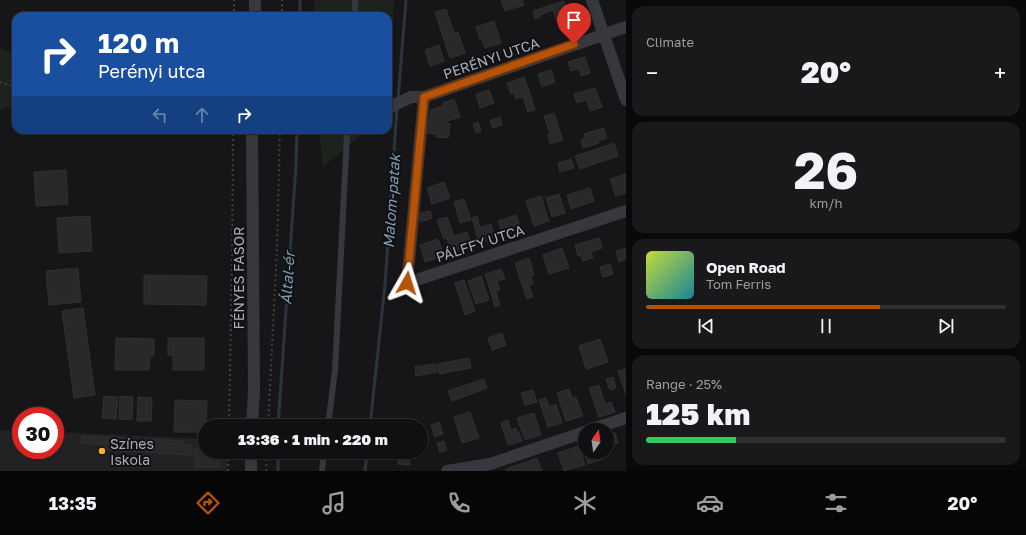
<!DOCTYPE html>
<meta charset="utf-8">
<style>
:root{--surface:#101012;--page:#19191b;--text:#f1f3f6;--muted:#9c9d9f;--line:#303032;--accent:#b45309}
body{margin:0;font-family:"Golos Text",sans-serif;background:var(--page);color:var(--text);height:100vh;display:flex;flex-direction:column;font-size:15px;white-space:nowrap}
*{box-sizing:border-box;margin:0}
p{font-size:13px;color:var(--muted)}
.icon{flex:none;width:22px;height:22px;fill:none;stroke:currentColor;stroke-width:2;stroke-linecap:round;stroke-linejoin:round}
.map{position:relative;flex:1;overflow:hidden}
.drawer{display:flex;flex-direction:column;gap:6px;padding:6px;background:#09090a;width:400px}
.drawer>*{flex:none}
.guide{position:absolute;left:12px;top:12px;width:380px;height:122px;border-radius:12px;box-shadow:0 1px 3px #0004,0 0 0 1px var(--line);background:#1a4fa0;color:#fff;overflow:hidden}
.needle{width:26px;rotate:13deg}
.tools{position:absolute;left:578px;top:423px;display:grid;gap:8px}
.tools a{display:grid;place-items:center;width:36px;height:36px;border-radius:50%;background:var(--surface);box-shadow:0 1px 3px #0004,0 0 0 1px var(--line);font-size:20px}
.speed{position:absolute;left:12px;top:407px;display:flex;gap:8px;font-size:20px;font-weight:700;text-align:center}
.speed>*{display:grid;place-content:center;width:52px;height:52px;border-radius:50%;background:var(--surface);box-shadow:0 1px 3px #0004,0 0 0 1px var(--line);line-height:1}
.speed .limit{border:6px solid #d22;background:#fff;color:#111}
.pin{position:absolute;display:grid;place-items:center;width:34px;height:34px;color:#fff;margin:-41px -17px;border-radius:50% 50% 50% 0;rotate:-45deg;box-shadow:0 0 4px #0007}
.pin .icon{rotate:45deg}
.me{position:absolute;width:44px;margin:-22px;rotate:6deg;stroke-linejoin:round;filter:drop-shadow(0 0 3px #0008)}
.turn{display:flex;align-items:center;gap:14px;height:84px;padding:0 20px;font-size:18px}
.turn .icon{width:52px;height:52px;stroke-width:2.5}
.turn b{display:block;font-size:28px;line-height:34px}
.lanes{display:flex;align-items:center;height:38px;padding:0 20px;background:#0003;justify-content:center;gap:20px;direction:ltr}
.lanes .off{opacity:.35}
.big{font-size:30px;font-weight:800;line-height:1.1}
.drawer .tile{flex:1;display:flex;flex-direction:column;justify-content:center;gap:6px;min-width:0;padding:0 14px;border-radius:12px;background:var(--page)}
.drawer .dial{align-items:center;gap:0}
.dial b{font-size:52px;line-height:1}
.song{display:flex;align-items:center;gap:12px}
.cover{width:48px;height:48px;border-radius:6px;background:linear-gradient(135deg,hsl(70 70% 55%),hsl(190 70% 35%))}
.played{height:4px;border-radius:2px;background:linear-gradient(90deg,var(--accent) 65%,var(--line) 65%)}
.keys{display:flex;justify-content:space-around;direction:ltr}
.heat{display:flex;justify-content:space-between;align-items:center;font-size:22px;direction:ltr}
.charge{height:6px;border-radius:3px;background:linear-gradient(90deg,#34c759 25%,var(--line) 0)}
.trip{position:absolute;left:198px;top:419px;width:230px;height:40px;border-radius:20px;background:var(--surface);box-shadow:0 1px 3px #0004,0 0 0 1px var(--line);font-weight:800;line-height:40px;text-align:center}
.dock{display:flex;height:64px;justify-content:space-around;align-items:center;background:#060607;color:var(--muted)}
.dock .icon{width:28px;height:28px}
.dock .current{color:var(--accent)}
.dock b{font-size:18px;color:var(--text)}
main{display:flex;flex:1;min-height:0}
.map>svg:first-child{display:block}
.built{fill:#222225}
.green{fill:#1c231d}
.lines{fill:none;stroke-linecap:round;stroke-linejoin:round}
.stream{stroke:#2c353c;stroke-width:3}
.building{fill:#29292c;stroke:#303034}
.path{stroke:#3d3f44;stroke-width:2;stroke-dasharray:2 3;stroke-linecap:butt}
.lane{stroke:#37383d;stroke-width:6}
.street{stroke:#37383d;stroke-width:12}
.route-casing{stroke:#753606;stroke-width:10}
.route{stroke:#b45309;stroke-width:7}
.poi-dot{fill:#f2b134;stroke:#111113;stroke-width:1.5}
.labels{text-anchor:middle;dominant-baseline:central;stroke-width:4;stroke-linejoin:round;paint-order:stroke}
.street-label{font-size:14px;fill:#a8adb8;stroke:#111113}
.poi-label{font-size:14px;fill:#a8adb8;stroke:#111113;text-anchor:start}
.water-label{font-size:15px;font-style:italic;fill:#7f9bb3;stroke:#111113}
</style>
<main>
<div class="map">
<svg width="626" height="471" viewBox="0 0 626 471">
<rect width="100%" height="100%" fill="#161618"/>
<path class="built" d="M0,430L21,431V450H55V432L205,439V452H228L227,471H0Z"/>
<path class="green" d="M314,0H394L389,76L388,79V16H314Z
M0,48L16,57V103L0,111Z
M319,130H364L361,135L323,167Z"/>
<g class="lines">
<path class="stream" d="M300,16V0
M398,99L406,0
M278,426L296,165L297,130
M370,426L385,285L397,107
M278,452V471
M365,471L367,452"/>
</g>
<path class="building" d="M501,0H522L524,5L505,11Z
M564,1L568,13L565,14L567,19L557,23L551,5Z
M551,5L553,10L540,15L541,17L535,19L533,11Z
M446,9L454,33L443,37L435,12Z
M494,21L501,43L485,48L482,39L480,40L476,27Z
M458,32L465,53L450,58L443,37Z
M439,45L444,61L430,66L425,50Z
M585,57L590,73L581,76L579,69L571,71L568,62Z
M551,70L555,82L542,87L538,74Z
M524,77L530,94L516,99L514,93L511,94L507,83Z
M595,88L602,107L590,111L587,100L577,103L574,94Z
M489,90L494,103L480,108L476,94Z
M530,94L535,110L528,112L523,97Z
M454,99L460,117L447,121V123L450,124L448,138L436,137V134L427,133L431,110L444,105L443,103Z
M554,113L560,131L550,134L544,116Z
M500,117L502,125L493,128L490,121Z
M478,122L481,131L476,133L473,124Z
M604,128L607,138L598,141L599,143L583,148L581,140L586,138L584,134Z
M560,131L563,140L550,144L548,135Z
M614,143L618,156L595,164L591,151Z
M591,151L595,164L580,169L575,156Z
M571,159L574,168L560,172L558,163Z
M66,170L68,204L36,206L34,172Z
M626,174V193L616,196L610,179Z
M444,182L450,198L432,204L427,188Z
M590,188L594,201L571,209L567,195Z
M559,194L565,213L552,217L546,198Z
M541,196L549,221L534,226L526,201Z
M464,199L471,220L460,223L454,202Z
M430,211L432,218L421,222L418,214Z
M516,215L521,229L503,235L498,221Z
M90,216L92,251L59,253L57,218Z
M477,216L480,228L475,229L472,218Z
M447,217L454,236L444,239L437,220Z
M491,224L495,238L479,243L475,229Z
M467,232L470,241L466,242L468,247L451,253L447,238Z
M599,238L602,248L591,252L593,258L583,261L581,255L578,256L575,245Z
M438,239L444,256L425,262L420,245Z
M562,248L569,268L549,274L543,255Z
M626,248V259L619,262L616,251Z
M529,258L534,275L531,276L533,284L523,288L515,263Z
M610,264L613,274L603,277L600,267Z
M78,268L81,302L49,305L46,271Z
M501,269L505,279L497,281L500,290L491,293L485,274Z
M144,275L207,276L206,305L144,304Z
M481,276L489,300L476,304L468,281Z
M464,280L475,311L465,315L455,283Z
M529,286L533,297L527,299L523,288Z
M496,292L500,305L495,307L491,293Z
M83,308L95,395L74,398L62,311Z
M502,333L506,345L492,350L488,338Z
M116,338L154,339V356H150L149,370H115Z
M168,338H204V370H173V355H168Z
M600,339L608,362L586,369L579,346Z
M469,358L471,368L439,374L437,364Z
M435,364L437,372L416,376L415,367Z
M625,369L626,373V395L618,371Z
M613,377L616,388L610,390L606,379Z
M484,379L487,388L452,401L448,391Z
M599,385L605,404L611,402L615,412L599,417L589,388Z
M569,389L572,398L576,397L583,416L566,421L557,393Z
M533,390L537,402L525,405L521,393Z
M104,396L118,397L116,419L102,418Z
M120,396L133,397L132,420L119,419Z
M138,397L152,398L151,421H137Z
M546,398L549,407L556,404L562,423L548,427L539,400Z
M175,400L207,401L206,426H205V432H174Z
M470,412L479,438L462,443L454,417Z
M534,413L541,435L525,440L517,418Z
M389,419L413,420L412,426H389Z
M508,420L511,430L516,428L517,432H519L522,441L508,445L501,423Z
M439,422L443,434L435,437L431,425Z
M615,433L618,443L609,446L607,436Z
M82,436L136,439V443H145V439L184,441L183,444L192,445V455L104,450V445L82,443Z
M444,441L447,450L440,452L437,443Z
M585,444V452H602L604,459L588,464L582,445Z
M579,446L585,465L564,471L558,453Z
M195,449H205V452H220L219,467H195Z
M398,452H417V458H410V465L398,464Z
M537,458L542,471H507L506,469Z"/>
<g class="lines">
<path class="path" d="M234,16V0
M282,16V0
M0,82L16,87
M229,426L232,263L233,130
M268,426L277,248L280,130
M228,471V452
M266,471L267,452"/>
<path class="lane" d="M355,0V16
M328,426L335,370L347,135L351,130
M322,471L324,452"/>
<path class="street" d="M592,0L626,100
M255,16V0
M424,97L407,283L626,211
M388,108L411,97H424L626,27
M252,426L254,391L252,130
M590,430L626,418
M251,471V452
M447,471L490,464L585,432"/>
</g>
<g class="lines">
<g class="route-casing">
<path id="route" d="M407,283L424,97L574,44"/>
</g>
<use href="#route" class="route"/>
</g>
<circle class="poi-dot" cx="102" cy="451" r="4"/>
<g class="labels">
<g class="street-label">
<text transform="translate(491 58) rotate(-19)">PERÉNYI UTCA</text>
<text transform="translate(480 243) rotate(-18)">PÁLFFY UTCA</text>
<text transform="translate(238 278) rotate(-90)">FÉNYES FASOR</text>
</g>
<g class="poi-label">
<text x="110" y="443">Színes<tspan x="110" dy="16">Iskola</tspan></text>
</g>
<g class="water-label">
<text transform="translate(391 201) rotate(-86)">Malom-patak</text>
<text transform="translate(287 278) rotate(-86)">Által-ér</text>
</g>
</g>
</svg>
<div class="tools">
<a><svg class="needle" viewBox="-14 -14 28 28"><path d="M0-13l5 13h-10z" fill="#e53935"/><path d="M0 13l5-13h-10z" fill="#9c9d9f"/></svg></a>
</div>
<div class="speed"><div class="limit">30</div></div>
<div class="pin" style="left:574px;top:44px;background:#d93025"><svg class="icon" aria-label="arrive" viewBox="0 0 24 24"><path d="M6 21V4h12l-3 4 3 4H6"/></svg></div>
<svg class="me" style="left:407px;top:283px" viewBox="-20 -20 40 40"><path d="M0-17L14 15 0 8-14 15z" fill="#b45309" stroke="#fff" stroke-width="4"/></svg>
<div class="trip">13:36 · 1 min · 220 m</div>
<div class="guide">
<div class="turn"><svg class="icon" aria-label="right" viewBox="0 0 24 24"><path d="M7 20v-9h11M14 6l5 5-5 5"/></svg><div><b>120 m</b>Perényi utca</div></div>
<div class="lanes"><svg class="icon off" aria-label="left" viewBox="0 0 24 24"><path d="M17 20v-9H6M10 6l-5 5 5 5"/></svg><svg class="icon off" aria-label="ahead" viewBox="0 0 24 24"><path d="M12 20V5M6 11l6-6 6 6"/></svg><svg class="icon" aria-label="right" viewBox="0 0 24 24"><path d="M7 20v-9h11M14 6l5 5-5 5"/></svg></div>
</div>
</div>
<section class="drawer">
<div class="tile"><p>Climate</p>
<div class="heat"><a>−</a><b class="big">20°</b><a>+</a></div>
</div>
<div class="tile dial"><b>26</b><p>km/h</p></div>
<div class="tile">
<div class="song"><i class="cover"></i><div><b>Open Road</b><p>Tom Ferris</p></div></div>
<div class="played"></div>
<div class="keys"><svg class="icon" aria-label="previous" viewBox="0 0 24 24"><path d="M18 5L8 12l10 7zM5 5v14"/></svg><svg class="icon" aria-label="pause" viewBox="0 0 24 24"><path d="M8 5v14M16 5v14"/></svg><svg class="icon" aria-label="next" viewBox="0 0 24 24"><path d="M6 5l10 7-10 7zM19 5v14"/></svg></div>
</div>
<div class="tile"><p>Range · 25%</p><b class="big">125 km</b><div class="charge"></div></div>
</section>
</main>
<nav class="dock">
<b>13:35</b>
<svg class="icon current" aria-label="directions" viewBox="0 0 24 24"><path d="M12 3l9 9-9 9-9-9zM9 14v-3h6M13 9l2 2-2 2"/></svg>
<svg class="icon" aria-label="music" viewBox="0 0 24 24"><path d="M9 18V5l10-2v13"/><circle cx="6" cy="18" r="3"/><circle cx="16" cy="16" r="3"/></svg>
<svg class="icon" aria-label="phone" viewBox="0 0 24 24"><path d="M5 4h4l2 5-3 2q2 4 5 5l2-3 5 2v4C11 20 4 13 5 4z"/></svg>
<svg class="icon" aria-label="climate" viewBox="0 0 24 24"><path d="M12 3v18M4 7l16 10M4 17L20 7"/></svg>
<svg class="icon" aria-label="car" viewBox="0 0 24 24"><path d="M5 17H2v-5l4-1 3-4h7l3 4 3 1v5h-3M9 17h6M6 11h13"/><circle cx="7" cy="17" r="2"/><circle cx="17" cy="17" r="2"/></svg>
<svg class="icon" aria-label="filters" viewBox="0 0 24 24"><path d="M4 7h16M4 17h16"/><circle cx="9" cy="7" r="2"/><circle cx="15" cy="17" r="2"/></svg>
<b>20°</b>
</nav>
